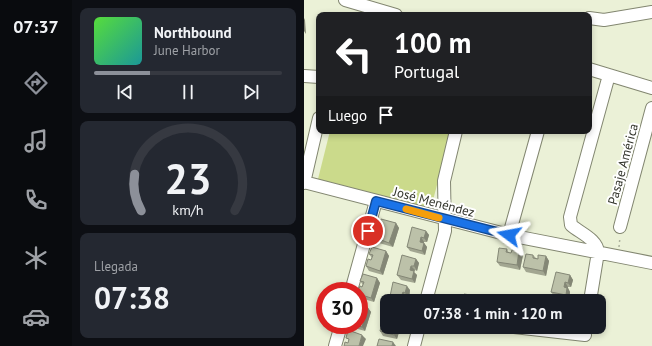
<!DOCTYPE html>
<html lang="es">
<meta charset="utf-8">
<style>
:root{--surface:#171b24;--page:#242831;--text:#f1f3f6;--muted:#9ea1a6;--line:#363941;--accent:#8c9099}
body{margin:0;font-family:"PT Sans",sans-serif;background:var(--page);color:var(--text);height:100vh;display:flex;flex-direction:column;font-size:15px;white-space:nowrap}
*{box-sizing:border-box;margin:0}
p{font-size:13px;color:var(--muted)}
.icon{flex:none;width:22px;height:22px;fill:none;stroke:currentColor;stroke-width:2;stroke-linecap:round;stroke-linejoin:round}
.map{position:relative;flex:1;overflow:hidden}
.drawer{display:flex;flex-direction:column;gap:8px;padding:8px;background:#0d0f14;width:232px}
.drawer>*{flex:none}
.banner{position:absolute;left:12px;top:12px;width:276px;height:122px;border-radius:8px;box-shadow:0 2px 6px #0003;background:#202124;color:#fff;overflow:hidden}
.speed{position:absolute;left:12px;top:282px;display:flex;gap:8px;font-size:20px;font-weight:700;text-align:center}
.speed>*{display:grid;place-content:center;width:52px;height:52px;border-radius:50%;background:var(--surface);box-shadow:0 2px 6px #0003;line-height:1}
.speed .limit{border:6px solid #d22;background:#fff;color:#111}
.pin{position:absolute;display:grid;place-items:center;width:34px;height:34px;color:#fff;margin:-17px;border:2px solid #fff;border-radius:50%;box-shadow:0 1px 4px #0007}
.me{position:absolute;width:44px;margin:-22px;rotate:283deg;stroke-linejoin:round;filter:drop-shadow(0 0 3px #0008)}
.turn{display:flex;align-items:center;gap:14px;height:84px;padding:0 12px;font-size:18px}
.turn .icon{width:52px;height:52px;stroke-width:2.5}
.turn b{display:block;font-size:28px;line-height:34px}
.then{display:flex;align-items:center;height:38px;padding:0 12px;background:#0003;gap:8px;font-size:15px}
.big{font-size:30px;font-weight:700;line-height:1.1}
.drawer .tile{flex:1;display:flex;flex-direction:column;justify-content:center;gap:6px;min-width:0;padding:0 14px;border-radius:8px;background:var(--page)}
.drawer .dial{align-items:center;gap:0}
.dial svg{height:104px;overflow:visible;fill:none;stroke:var(--line);stroke-width:7;stroke-linecap:round;text-anchor:middle}
.dial text{fill:var(--text);stroke:none}
.song{display:flex;align-items:center;gap:12px}
.cover{width:48px;height:48px;border-radius:6px;background:linear-gradient(135deg,hsl(110 70% 55%),hsl(180 70% 35%))}
.played{height:4px;border-radius:2px;background:linear-gradient(90deg,var(--accent) 30%,var(--line) 30%)}
.keys{display:flex;justify-content:space-around;direction:ltr}
.trip{position:absolute;left:76px;top:294px;width:226px;height:40px;border-radius:8px;background:var(--surface);box-shadow:0 2px 6px #0003;font-weight:700;line-height:40px;text-align:center}
main{display:flex;flex:1;min-height:0}
.menu{display:flex;flex-direction:column;width:72px;justify-content:space-around;align-items:center;background:#090b0e;color:var(--muted)}
.menu .icon{width:28px;height:28px}
.menu .on{color:var(--accent)}
.menu b{font-size:18px;color:var(--text)}
.map>svg:first-child{display:block}
.green{fill:#cbda8b}
.lines{fill:none;stroke-linecap:round;stroke-linejoin:round}
.minor-casing{stroke:#828670;stroke-width:14}
.path{stroke:#adb29e;stroke-width:1.5;stroke-dasharray:2 3;stroke-linecap:butt}
.minor{stroke:#fff;stroke-width:12}
.wall{fill:#a2a691}
.shaded-wall{fill:#848776}
.building{fill:#bcc1a9;stroke:#848776}
.route-casing{stroke:#114b97;stroke-width:10}
.route{stroke:#1a73e8;stroke-width:7}
.slow{stroke:#f59e0b;stroke-width:7}
.labels{text-anchor:middle;dominant-baseline:central;stroke-width:4;stroke-linejoin:round;paint-order:stroke}
.street-label{font-size:13px;fill:#31332a;stroke:#fff}
</style>
<main>
<nav class="menu">
<b>07:37</b>
<svg class="icon on" aria-label="directions" viewBox="0 0 24 24"><path d="M12 3l9 9-9 9-9-9zM9 14v-3h6M13 9l2 2-2 2"/></svg>
<svg class="icon" aria-label="music" viewBox="0 0 24 24"><path d="M9 18V5l10-2v13"/><circle cx="6" cy="18" r="3"/><circle cx="16" cy="16" r="3"/></svg>
<svg class="icon" aria-label="phone" viewBox="0 0 24 24"><path d="M5 4h4l2 5-3 2q2 4 5 5l2-3 5 2v4C11 20 4 13 5 4z"/></svg>
<svg class="icon" aria-label="climate" viewBox="0 0 24 24"><path d="M12 3v18M4 7l16 10M4 17L20 7"/></svg>
<svg class="icon" aria-label="car" viewBox="0 0 24 24"><path d="M5 17H2v-5l4-1 3-4h7l3 4 3 1v5h-3M9 17h6M6 11h13"/><circle cx="7" cy="17" r="2"/><circle cx="17" cy="17" r="2"/></svg>
</nav>
<section class="drawer">
<div class="tile">
<div class="song"><i class="cover"></i><div><b>Northbound</b><p>June Harbor</p></div></div>
<div class="played"></div>
<div class="keys"><svg class="icon" aria-label="previous" viewBox="0 0 24 24"><path d="M18 5L8 12l10 7zM5 5v14"/></svg><svg class="icon" aria-label="pause" viewBox="0 0 24 24"><path d="M8 5v14M16 5v14"/></svg><svg class="icon" aria-label="next" viewBox="0 0 24 24"><path d="M6 5l10 7-10 7zM19 5v14"/></svg></div>
</div>
<div class="tile dial"><svg viewBox="0 0 100 80">
<path d="M14 69A42 42 0 1 1 86 69"/>
<path d="M14 69A42 42 0 0 1 9 41" stroke="#8c9099"/>
<text x="50" y="56" font-size="32" font-weight="700">23</text>
<text x="50" y="72" font-size="11">km/h</text>
</svg></div>
<div class="tile"><p>Llegada</p><b class="big">07:38</b></div>
</section>
<div class="map">
<svg width="348" height="346" viewBox="0 0 348 346">
<rect width="100%" height="100%" fill="#ebf1d7"/>
<path class="green" d="M26,131H147L127,208L14,179Z"/>
<g class="lines">
<g class="minor-casing">
<path id="minor" d="M41,0L92,15
M285,18L300,20L348,12
M285,69L348,88
M0,76L15,77
M0,182L205,235L348,263
M0,183L15,118
M316,227L348,108
M205,235L234,131
M47,291L72,201
M122,301L141,231L140,181L152,131
M286,301L294,252C293,239 276,233 267,225L266,217L305,75
M210,327L281,335
M31,346L37,325
M110,346L115,327"/>
</g>
<path class="path" d="M315,247L316,237"/>
<use href="#minor" class="minor"/>
</g>
<path class="wall" d="M92,223L95,228L89,247L75,243L72,238L77,232L78,230L75,226Z
M122,231L125,235L123,242H120V243L123,247L121,255L106,251L103,247Z
M203,249L205,253L219,255L216,270L196,266L193,262Z
M82,251L85,256L79,275L65,271L62,266L67,260L68,258L65,254Z
M229,255L232,258L234,259L242,256L245,261L242,276L222,272L219,267Z
M112,259L115,263L113,271L111,270L110,272L113,275L111,283L97,280L93,275Z
M266,275L269,280L267,287H264V288L266,292L265,300L250,296L247,292Z
M73,278L76,283L70,302L56,298L55,296V291L58,287L59,285L56,281Z
M89,282L106,290L105,298L102,297L101,298Z
M64,308L67,312L61,331L47,327L46,325H55Z
M83,327H93L92,328L95,332L93,339L79,336L76,331Z"/>
<path class="shaded-wall" d="M0,18L1,20L2,34L0,31Z
M92,223L95,228L89,247L85,243Z
M122,231L125,235L123,242L120,238Z
M117,237L120,242V243L123,247L121,255L118,251L116,242Z
M82,251L85,256L79,275L76,271Z
M215,251L219,255L216,270L213,265Z
M242,256L245,261L242,276L239,271Z
M112,259L115,263L113,271L110,266Z
M107,266L111,270L110,272L113,275L111,283L108,279L106,270Z
M266,275L269,280L267,287L264,283Z
M73,278L76,283L70,302L67,298Z
M261,282L264,287V288L266,292L265,300L262,295L260,287Z
M103,286L106,290L105,298L101,293Z
M99,292L102,297L101,298L103,301H100L97,297Z
M180,297L183,301H180Z
M64,308L67,312L61,331L58,327Z
M89,327H93L92,328L95,332L93,339L90,335Z
M58,335L62,339L59,346H55Z
M89,342L92,346H88Z"/>
<path class="building" d="M77,219L92,223L85,243L72,238L74,231L77,232L79,227L75,226Z
M108,227L122,231L120,238L117,237L116,242L120,243L118,251L103,247Z
M68,247L82,251L76,271L62,266L64,259L67,260L69,255L65,254Z
M195,248L203,249L202,252L207,253L208,250L215,251L213,265L193,262Z
M222,254L229,255V258L234,259V255L242,256L239,271L219,267Z
M98,255L112,259L110,266H107L106,270L110,271L108,279L93,275Z
M252,272L266,275L264,283L261,282L260,287L263,288L262,295L247,292Z
M59,274L73,278L67,298L55,294V291H54L56,286L58,287L60,282L56,281Z
M89,282L103,286L101,293L99,292L97,297L101,298L100,301H85Z
M160,294L180,297V301H159Z
M185,296L205,299V301H184Z
M249,299L257,301H248Z
M55,305L64,308L58,327L51,325H55Z
M81,312H83V327H92L90,335L76,331Z
M44,330L58,335L55,346H40L41,342L44,343L45,339L42,338Z
M75,339L89,342L88,346H73Z"/>
<g class="lines">
<g class="route-casing">
<path id="route" d="M64,231L72,201L205,235"/>
</g>
<use href="#route" class="route"/>
<path class="slow" d="M102,209L135,218"/>
</g>
<g class="labels">
<g class="street-label">
<text transform="translate(319 164) rotate(-75)">Pasaje América</text>
<text transform="translate(130 202) rotate(15)">José Menéndez</text>
</g>
</g>
</svg>
<div class="speed"><div class="limit">30</div></div>
<div class="pin" style="left:64px;top:231px;background:#d93025"><svg class="icon" aria-label="arrive" viewBox="0 0 24 24"><path d="M6 21V4h12l-3 4 3 4H6"/></svg></div>
<svg class="me" style="left:205px;top:235px" viewBox="-20 -20 40 40"><path d="M0-17L14 15 0 8-14 15z" fill="#1a73e8" stroke="#fff" stroke-width="4"/></svg>
<div class="trip">07:38 · 1 min · 120 m</div>
<div class="banner">
<div class="turn"><svg class="icon" aria-label="left" viewBox="0 0 24 24"><path d="M17 20v-9H6M10 6l-5 5 5 5"/></svg><div><b>100 m</b>Portugal</div></div>
<div class="then">Luego<svg class="icon" aria-label="arrive" viewBox="0 0 24 24"><path d="M6 21V4h12l-3 4 3 4H6"/></svg></div>
</div>
</div>
</main>
